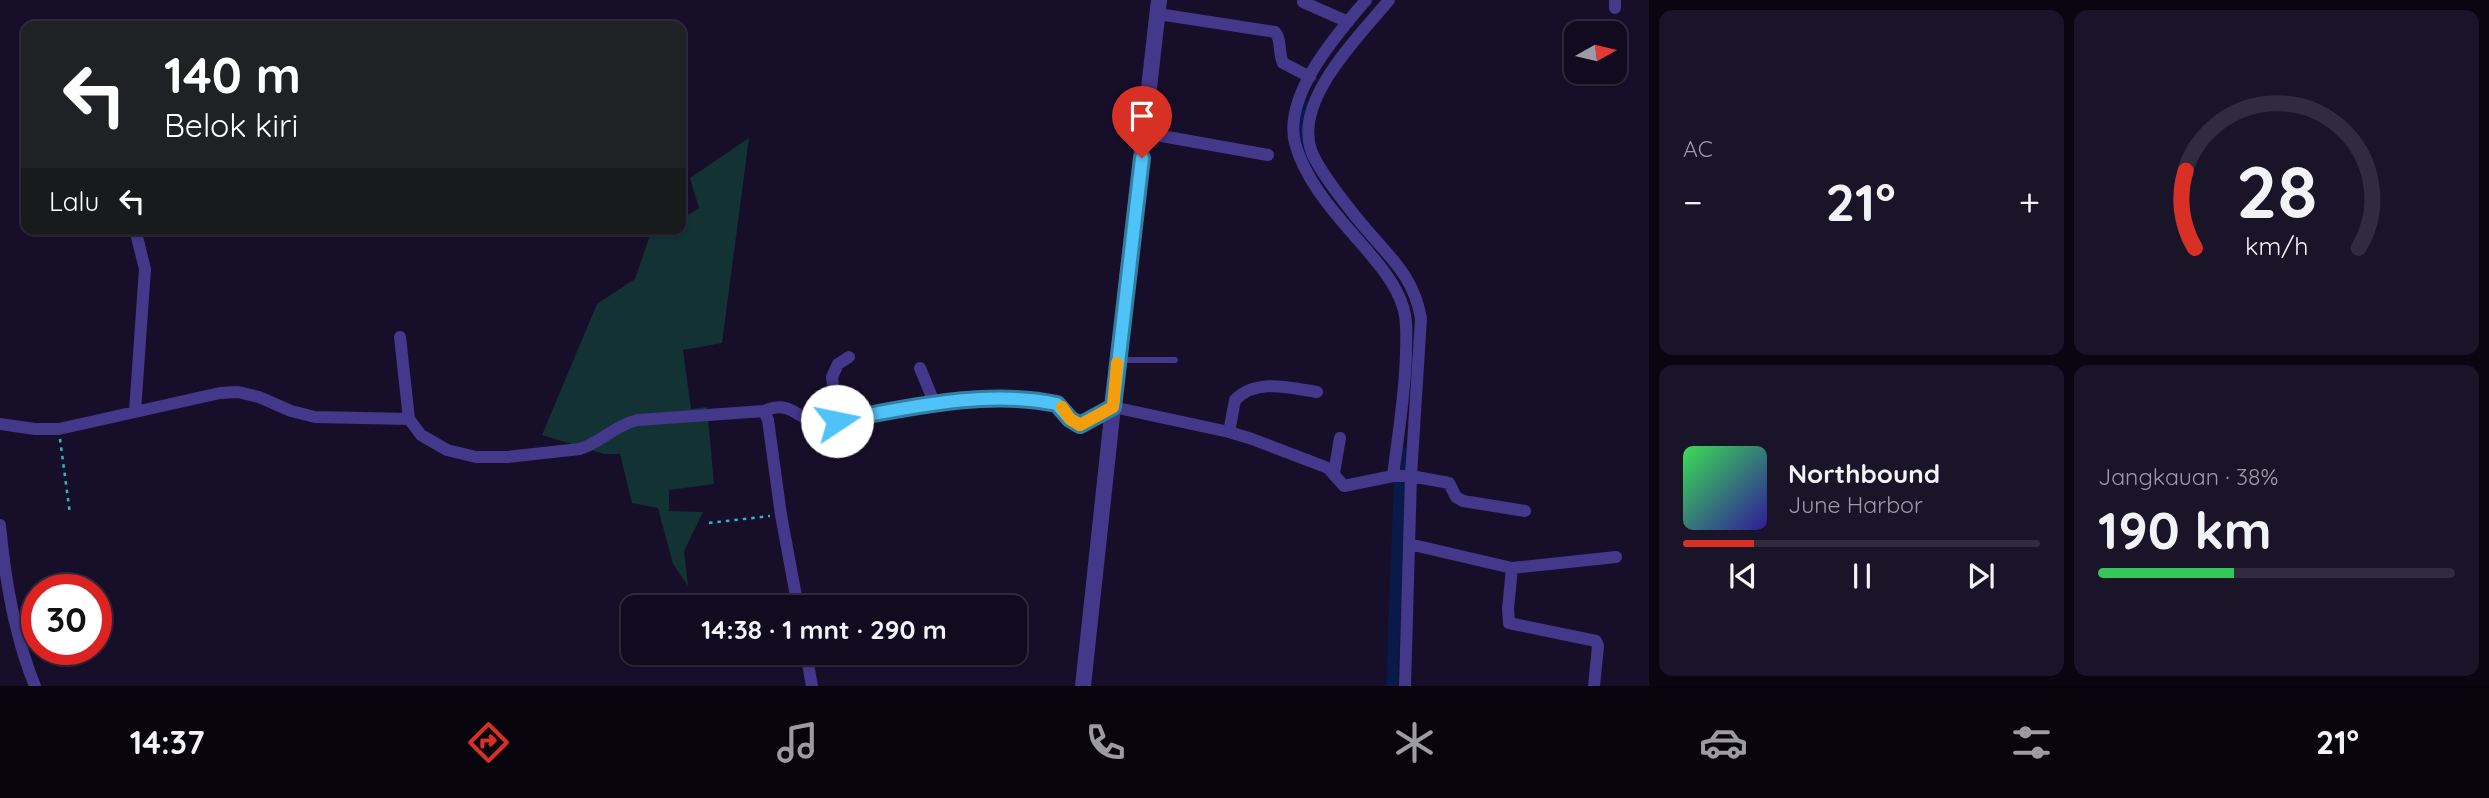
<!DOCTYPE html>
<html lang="id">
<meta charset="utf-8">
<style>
:root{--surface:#110b20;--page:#1a1429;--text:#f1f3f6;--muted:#9c9ba5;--line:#302b3e;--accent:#d93025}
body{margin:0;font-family:Quicksand,sans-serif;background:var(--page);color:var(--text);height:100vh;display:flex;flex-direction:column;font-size:26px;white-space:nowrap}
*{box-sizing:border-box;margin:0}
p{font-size:23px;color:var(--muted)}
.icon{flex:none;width:38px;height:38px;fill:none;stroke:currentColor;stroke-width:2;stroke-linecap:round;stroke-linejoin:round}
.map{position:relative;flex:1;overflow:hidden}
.drawer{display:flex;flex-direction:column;gap:10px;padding:10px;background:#090612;width:840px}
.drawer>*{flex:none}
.guide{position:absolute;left:21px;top:21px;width:665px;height:214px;border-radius:14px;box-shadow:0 2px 5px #0004,0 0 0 2px var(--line);background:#202124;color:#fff;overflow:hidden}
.needle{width:46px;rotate:82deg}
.buttons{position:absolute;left:1564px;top:21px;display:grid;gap:14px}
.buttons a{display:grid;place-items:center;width:63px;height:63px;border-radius:14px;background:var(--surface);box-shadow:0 2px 5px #0004,0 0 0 2px var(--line);font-size:35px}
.speed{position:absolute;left:21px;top:574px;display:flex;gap:14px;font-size:35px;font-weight:700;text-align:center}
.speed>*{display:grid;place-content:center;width:91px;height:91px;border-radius:50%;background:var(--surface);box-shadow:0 2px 5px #0004,0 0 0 2px var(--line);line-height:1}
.speed .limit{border:10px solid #d22;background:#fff;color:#111}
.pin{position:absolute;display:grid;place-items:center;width:60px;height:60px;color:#fff;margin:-72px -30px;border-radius:50% 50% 50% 0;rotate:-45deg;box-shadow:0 0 7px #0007}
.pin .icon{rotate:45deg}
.me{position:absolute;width:77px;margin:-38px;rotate:79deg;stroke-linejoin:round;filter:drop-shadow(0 0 5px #0008)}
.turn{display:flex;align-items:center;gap:24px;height:147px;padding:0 28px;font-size:32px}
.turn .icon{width:91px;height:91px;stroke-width:2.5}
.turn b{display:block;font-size:49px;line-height:60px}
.then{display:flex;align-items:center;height:66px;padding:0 28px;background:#0003;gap:14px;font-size:26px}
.big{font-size:52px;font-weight:700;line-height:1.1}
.drawer .card{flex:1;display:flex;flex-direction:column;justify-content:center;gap:10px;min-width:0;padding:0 24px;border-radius:14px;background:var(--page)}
.drawer .dial{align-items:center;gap:0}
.dial svg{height:182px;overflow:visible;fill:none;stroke:var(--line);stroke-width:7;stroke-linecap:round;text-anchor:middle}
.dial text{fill:var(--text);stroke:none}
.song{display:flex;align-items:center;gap:21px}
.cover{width:84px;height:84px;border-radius:10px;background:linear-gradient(135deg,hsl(130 70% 55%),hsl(250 70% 35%))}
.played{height:7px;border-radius:4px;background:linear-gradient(90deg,var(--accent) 20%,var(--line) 20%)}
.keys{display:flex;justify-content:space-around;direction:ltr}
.heat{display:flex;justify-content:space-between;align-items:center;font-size:38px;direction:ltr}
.charge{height:10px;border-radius:5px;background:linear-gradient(90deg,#34c759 38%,var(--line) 0)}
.drawer .tiles{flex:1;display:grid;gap:10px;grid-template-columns:repeat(2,1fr)}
.trip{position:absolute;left:621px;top:595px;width:406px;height:70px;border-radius:14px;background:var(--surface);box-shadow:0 2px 5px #0004,0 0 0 2px var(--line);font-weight:700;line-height:70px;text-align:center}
.menu{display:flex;height:112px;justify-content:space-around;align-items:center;background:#07040d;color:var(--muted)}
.menu .icon{width:49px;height:49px}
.menu .selected{color:var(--accent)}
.menu b{font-size:32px;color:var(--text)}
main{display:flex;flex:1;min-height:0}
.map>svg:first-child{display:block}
.green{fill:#123234}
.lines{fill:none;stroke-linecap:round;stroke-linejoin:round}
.canal{stroke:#08194a;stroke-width:12}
.path{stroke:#29bac1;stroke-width:2.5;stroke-dasharray:3.5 5;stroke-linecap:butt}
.service{stroke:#44388b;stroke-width:6}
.minor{stroke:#44388b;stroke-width:12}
.tertiary{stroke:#44388b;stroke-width:16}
.route-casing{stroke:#337fa1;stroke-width:18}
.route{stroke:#4fc3f7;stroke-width:12}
.slow{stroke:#f59e0b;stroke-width:12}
</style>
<main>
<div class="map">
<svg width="1649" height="686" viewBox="0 0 1649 686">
<rect width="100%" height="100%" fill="#170f2a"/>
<path class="green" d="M749,138L722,343L683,350L691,409L707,407L714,484L669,490V511L703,512L684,551L688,586L673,564L658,508L632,503L620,454H604L542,435L597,304L635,279L649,238L663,229H681V219L699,208L690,178Z"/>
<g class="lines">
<path class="canal" d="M1302,105L1300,111L1306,166
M1392,686L1401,452"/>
<path class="path" d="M60,439L70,514
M709,523L770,516"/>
<path class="service" d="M1119,360H1175"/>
<path class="minor" d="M1366,0C1337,34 1283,95 1295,143C1304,177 1330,208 1352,233C1370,254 1395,280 1403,307C1408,322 1406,338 1406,354C1405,395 1398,435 1393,476
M1389,0C1359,37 1294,99 1311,150C1318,171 1357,219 1373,237C1397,264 1414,281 1421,318L1411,476L1405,686
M1615,0V8
M1303,2L1348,22
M1158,14L1275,32C1282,40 1278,53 1283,63L1310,77
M1145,133L1268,155
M135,229L145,269L135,411
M400,337L409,419L421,435L447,450L476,457H507L580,449C602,442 615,425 638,420L764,411C790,400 795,416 817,424L934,402L1020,400L1057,404C1063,408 1066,416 1072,421C1083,431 1103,413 1113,407L1229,432L1252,439L1328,468L1344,486L1393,476H1411L1449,483L1456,497L1463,501L1525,511
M920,368L934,402
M764,411L768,420L781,515L798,607
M837,421L832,377L838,364L849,357
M0,424L35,429H59L220,393L238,392L259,397L291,411L315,417L409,419
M1229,432L1235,400C1256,378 1291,388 1317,392
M1334,473L1340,438
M0,525C5,580 14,635 35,686
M1409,544L1512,568L1508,609L1509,623L1596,641L1598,646L1594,686
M1512,568L1616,557
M707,607L749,601L761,607
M806,653L812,686"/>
<path class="tertiary" d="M1083,686L1118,360L1159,0"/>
</g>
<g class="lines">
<g class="route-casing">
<path id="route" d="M837,421C907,408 986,389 1057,404L1070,419L1080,425L1113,407L1142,158"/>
</g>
<use href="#route" class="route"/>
<path class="slow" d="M1062,407L1070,419L1080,425L1113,407L1117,363"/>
</g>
</svg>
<div class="buttons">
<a><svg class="needle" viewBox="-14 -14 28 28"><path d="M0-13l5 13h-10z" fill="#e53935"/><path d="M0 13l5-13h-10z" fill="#9c9ba5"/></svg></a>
</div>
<div class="speed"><div class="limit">30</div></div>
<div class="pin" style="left:1142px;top:158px;background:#d93025"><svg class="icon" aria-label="arrive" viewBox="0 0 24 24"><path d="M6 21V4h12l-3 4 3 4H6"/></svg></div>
<svg class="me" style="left:837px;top:421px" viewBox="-20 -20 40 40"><circle r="19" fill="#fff"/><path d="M0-13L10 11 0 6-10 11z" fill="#4fc3f7"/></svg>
<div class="trip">14:38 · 1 mnt · 290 m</div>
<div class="guide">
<div class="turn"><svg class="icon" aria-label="left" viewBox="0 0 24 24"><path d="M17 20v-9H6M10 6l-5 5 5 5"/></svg><div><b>140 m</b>Belok kiri</div></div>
<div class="then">Lalu<svg class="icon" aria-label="left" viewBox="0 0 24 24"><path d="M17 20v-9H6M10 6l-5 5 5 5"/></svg></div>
</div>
</div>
<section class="drawer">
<div class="tiles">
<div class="card"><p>AC</p>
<div class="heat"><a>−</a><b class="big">21°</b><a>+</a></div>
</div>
<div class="card dial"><svg viewBox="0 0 100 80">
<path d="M14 69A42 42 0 1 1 86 69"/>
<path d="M14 69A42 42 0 0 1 10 35" stroke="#d93025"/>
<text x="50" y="56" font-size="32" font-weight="700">28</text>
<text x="50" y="72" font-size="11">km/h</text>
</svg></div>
<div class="card">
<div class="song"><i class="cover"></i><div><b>Northbound</b><p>June Harbor</p></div></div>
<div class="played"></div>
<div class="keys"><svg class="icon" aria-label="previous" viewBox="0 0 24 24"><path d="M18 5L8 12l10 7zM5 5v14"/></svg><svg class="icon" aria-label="pause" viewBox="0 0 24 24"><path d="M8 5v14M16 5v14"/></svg><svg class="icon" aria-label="next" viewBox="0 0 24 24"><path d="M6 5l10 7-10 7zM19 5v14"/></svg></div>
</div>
<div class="card"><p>Jangkauan · 38%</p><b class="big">190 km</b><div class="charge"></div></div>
</div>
</section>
</main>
<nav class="menu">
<b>14:37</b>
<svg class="icon selected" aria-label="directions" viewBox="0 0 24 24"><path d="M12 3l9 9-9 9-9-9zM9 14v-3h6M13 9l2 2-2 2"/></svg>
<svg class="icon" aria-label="music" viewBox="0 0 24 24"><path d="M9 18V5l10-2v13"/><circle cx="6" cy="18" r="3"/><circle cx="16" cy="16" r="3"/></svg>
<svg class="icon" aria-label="phone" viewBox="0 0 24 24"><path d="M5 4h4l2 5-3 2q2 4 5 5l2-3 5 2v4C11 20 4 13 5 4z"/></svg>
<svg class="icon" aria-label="climate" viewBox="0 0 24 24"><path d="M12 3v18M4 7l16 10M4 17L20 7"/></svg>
<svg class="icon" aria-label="car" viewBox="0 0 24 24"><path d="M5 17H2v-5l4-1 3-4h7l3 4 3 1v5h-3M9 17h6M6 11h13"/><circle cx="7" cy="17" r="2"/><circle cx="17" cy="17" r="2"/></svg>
<svg class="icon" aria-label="filters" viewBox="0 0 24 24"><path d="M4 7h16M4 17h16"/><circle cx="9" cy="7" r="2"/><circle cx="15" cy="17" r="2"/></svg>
<b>21°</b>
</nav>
